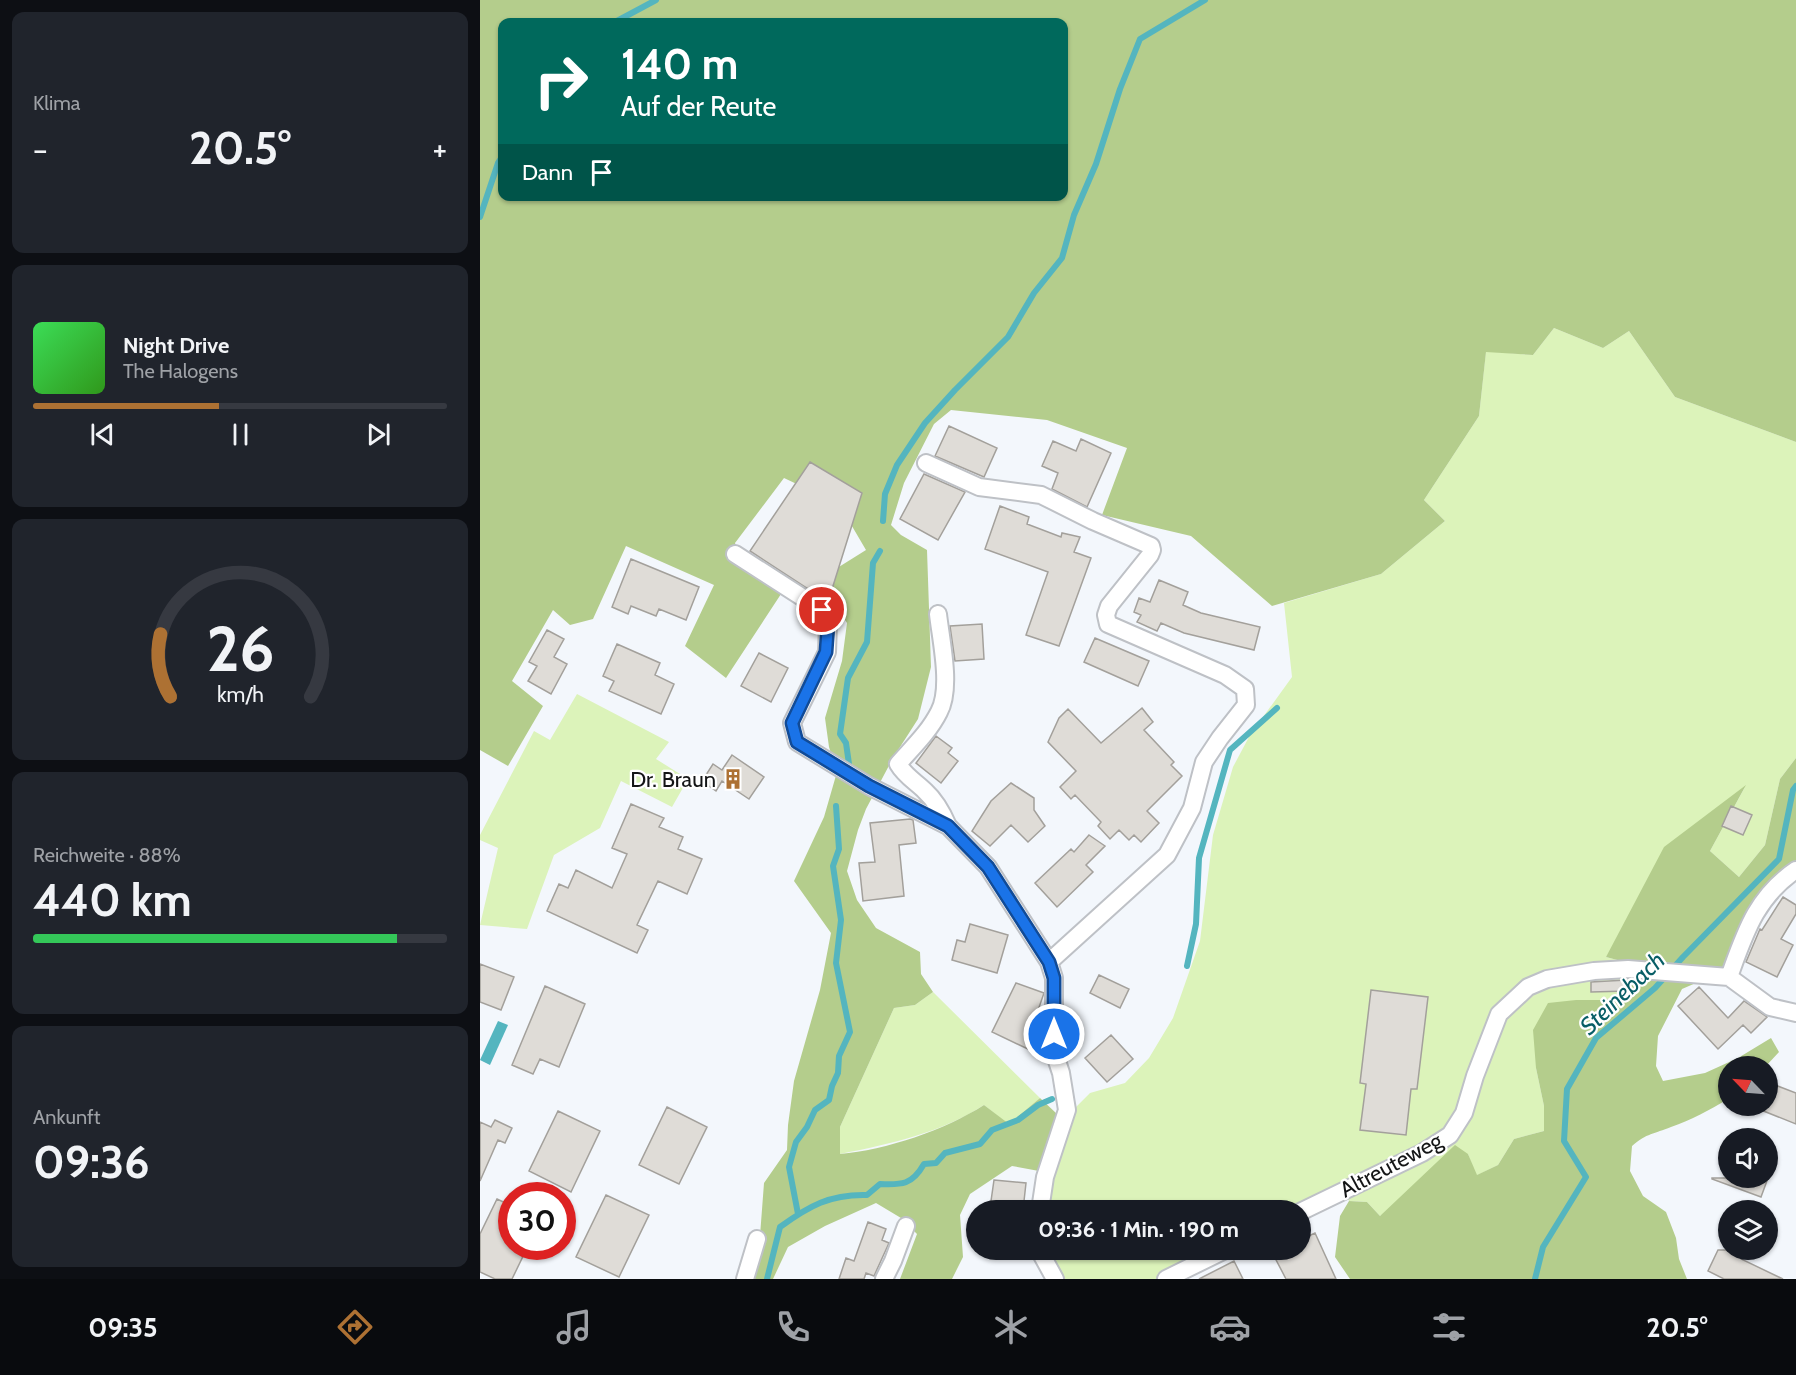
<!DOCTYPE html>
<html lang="de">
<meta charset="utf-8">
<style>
:root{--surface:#171b24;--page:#20242c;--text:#f1f3f6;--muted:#9ea1a6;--line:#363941;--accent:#ad7133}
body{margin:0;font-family:Cabin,sans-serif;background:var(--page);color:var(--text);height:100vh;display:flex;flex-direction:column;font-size:22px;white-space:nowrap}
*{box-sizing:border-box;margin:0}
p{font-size:20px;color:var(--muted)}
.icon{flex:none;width:33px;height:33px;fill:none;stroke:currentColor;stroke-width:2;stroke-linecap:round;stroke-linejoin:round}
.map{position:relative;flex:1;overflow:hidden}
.details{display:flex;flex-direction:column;gap:12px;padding:12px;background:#0d0f14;width:480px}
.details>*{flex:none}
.top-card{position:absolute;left:18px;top:18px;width:570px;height:183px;border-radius:12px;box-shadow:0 2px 4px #0004;background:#00695c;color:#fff;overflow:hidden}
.needle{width:39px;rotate:295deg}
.buttons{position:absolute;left:1238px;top:1056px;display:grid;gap:12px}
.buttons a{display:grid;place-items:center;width:60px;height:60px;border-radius:50%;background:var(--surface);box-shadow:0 2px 4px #0004;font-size:30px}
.speed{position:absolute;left:18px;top:1182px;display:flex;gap:12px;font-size:30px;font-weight:700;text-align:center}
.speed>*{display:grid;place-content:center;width:78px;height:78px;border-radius:50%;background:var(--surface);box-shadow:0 2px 4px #0004;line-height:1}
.speed .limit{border:9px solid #d22;background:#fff;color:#111}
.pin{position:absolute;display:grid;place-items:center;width:51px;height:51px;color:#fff;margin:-26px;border:3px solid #fff;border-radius:50%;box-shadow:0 2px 6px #0007}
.me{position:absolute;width:66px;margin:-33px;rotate:0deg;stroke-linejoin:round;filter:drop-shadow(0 0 4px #0008)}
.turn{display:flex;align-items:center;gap:21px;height:126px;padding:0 24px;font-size:27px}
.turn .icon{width:78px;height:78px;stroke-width:2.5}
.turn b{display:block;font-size:42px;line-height:51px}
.then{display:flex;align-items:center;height:57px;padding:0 24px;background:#0003;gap:12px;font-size:22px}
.big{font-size:45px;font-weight:700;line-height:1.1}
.details .card{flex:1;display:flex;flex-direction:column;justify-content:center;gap:9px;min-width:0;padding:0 21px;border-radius:12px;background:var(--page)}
.details .dial{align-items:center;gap:0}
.dial svg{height:156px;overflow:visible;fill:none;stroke:var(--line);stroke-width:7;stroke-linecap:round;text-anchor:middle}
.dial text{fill:var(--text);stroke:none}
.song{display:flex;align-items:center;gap:18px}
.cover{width:72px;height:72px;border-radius:9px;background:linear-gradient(135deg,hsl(130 70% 55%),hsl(110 70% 35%))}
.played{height:6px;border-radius:3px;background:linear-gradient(90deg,var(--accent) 45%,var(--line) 45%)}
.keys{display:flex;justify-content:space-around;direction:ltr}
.heat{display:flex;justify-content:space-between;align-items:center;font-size:33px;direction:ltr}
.charge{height:9px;border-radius:4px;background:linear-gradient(90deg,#34c759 88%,var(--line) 0)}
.trip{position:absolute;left:486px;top:1200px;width:345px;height:60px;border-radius:30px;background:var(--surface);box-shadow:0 2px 4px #0004;font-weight:700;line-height:60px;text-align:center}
.tab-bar{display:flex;height:96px;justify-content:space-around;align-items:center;background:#090b0e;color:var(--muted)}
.tab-bar .icon{width:42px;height:42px}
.tab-bar .active{color:var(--accent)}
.tab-bar b{font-size:27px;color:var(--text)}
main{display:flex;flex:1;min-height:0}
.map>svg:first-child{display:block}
.green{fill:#dcf3ba}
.forest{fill:#b4cd8c;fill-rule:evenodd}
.water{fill:#54b5bf}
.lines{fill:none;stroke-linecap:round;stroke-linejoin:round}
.stream{stroke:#54b5bf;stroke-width:6}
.building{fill:#dfdcd7;stroke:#a3a09b;stroke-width:1.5}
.street-casing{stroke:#bec1c6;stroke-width:20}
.street{stroke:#fff;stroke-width:16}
.route-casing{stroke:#114b97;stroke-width:15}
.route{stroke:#1a73e8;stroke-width:10}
.labels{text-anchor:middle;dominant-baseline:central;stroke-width:4.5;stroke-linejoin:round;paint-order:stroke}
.poi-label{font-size:22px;fill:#141516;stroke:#fff;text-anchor:end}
.street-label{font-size:22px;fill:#141516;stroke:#fff}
.water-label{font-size:24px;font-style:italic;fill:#085e66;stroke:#fff}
</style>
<main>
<section class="details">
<div class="card"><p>Klima</p>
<div class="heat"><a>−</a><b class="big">20.5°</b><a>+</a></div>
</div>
<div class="card">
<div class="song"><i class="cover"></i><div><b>Night Drive</b><p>The Halogens</p></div></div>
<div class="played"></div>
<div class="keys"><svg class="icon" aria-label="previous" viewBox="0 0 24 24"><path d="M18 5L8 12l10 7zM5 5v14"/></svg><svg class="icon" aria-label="pause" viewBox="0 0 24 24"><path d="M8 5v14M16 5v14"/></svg><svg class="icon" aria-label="next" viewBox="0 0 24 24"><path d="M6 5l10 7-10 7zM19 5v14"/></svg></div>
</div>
<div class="card dial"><svg viewBox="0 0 100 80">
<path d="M14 69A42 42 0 1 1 86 69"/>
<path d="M14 69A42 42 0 0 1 9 37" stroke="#ad7133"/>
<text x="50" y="56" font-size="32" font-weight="700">26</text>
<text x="50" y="72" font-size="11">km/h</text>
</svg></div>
<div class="card"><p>Reichweite · 88%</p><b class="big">440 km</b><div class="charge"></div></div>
<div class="card"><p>Ankunft</p><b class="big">09:36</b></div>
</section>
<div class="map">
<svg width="1316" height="1279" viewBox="0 0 1316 1279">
<rect width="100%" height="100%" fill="#f3f7fc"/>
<path class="green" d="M1074,328L1123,348L1149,331L1195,397L1316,442V758L1300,779L1285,845L1259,877L1230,851L1265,787L1126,957L1156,965L1149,995L1121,1000H1096L1056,1068L1064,1106V1131L1034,1139L1018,1165L996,1176L988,1154L900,1216L887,1202L869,1201L866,1194L820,1210H570L571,1174L595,1108L610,1093L645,1083L669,1058L693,1018L720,941L733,835L753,767L770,735L812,677L804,603L901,574L965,521L944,500L999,416L1006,351L1053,355Z
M97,694L189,742L176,759L208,779L192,807L141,781L120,828L74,855L47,929L0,925L18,848L0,840V835L54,731L70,740Z
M453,992L560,1098L529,1125L504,1105C461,1133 410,1144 360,1154V1127L414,1008L435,1005Z
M568,1250H742L676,1279H584Z"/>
<path class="forest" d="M0,0H1316V442L1195,397L1149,331L1123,348L1074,328L1053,355L1006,352L999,416L944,500L965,521L901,574L792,606L711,536L622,515L647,448L567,420L471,410L454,424L424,483L411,525L421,535L447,550L451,667L438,719L413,758L386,809L378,830L367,871L377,900L396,928L440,952L441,974L453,992L435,1005L414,1008L360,1127V1154C406,1150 465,1130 504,1105L529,1124L560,1098L577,1114L559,1171L532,1166L490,1194L480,1215L483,1257L472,1279H420L437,1234L421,1218L396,1203L345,1226L308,1247L293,1279H266L279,1249L284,1183L307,1150L308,1125L314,1081L340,990L351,933L314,881L344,817L357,772L349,747L345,718L362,661L367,623L338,580L386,550L359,504L304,478L255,543L261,562L301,594L246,678L205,646L234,585L146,546L113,619L90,625L73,610L32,681L63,706L28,766L0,750ZM22,22H584V196H22Z
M1316,758V861L1264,915L1246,970L1202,989L1178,1036L1176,1066L1183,1081L1225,1073L1258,1058L1291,1038L1299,1052L1286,1066H1248V1099C1230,1110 1211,1120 1191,1127C1174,1134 1167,1133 1152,1146L1150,1171L1163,1196L1186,1212L1196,1238L1199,1259L1207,1279H870L855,1257L860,1216L869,1201L887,1202L900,1216L975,1145L988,1154L997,1175L1018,1165L1034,1139L1064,1131V1106L1056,1068L1053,1030L1068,1003L1096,1000H1121L1149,995L1156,965L1126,957L1184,847L1266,785L1230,851L1259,877L1285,845L1300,779Z"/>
<path class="water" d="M18,1021L28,1025L10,1065L0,1060Z"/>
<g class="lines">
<path class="stream" d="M135,22L176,0
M0,217L18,163L22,157
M403,521L405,494L417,465L445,423L475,390L528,337L554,293L582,258L594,215L616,164L640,89L660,39L725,0
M369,764L366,743L360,734L368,678L387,642L393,563L400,551
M707,966L716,924L719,858L750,750L797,708
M318,1214L309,1167L316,1142L327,1127L335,1110L349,1100L352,1086L358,1073L359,1056L370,1032L356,963L361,920L353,866L359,849L356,806
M287,1279L300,1227C329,1206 350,1194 387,1195L400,1184C422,1185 432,1185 444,1164L456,1163L465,1153L500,1144L512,1130L538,1120L558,1105L572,1099
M1055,1279L1063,1247L1106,1177L1084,1141L1087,1089L1116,1038L1175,988L1203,957L1299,859L1313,790L1316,786"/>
</g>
<path class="building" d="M469,426L517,448L504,477L455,456Z
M601,439L631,453L607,507L572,489L578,473L562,466L573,441L596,451Z
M330,462L382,493L348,602L270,551Z
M444,474L485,492L458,540L420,519Z
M520,506L549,517L547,524L581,537L582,533L600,537L594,552L611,558L579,646L546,635L568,572L505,549Z
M151,559L219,587L206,620L179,609L176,616L151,606L148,614L132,607Z
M679,580L708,592L703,605L721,613L780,627L774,650L704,633L681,623L677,631L657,622L661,615L654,612L659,598L670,602Z
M502,624L504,659L475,661L470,626Z
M67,630L84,639L74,657L87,664L71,694L48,681L57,666L49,662Z
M615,638L669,661L658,686L604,662Z
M137,644L180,663L175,675L194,684L181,714L129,691L134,681L123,676Z
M279,653L308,668L291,702L261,686Z
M662,708L673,722L664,730L694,762L691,765L702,776L667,811L679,823L661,842L654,835L649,840L639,830L630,839L618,826L621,822L595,795L591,799L580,787L596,771L568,742L579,718L588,709L621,743Z
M456,736L472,748L468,753L478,761L461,783L436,763Z
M252,755L284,777L269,799L242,781L236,791L222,781L233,764L242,770Z
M531,783L554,798V810L565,826L548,842L531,825L510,846L492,831L511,801Z
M151,804L184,818L179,827L203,837L198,849L222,859L207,894L178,881L157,925L168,930L157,953L67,911L79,884L88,888L96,870L132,888L147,854L132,848Z
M1251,806L1272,815L1263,835L1242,826Z
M430,819L433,820L436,843L419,845L424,896L383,901L379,863L395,862L390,823Z
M609,835L625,846L606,865L613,872L577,907L555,883L591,849L594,852Z
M1303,897L1316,905V914L1301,939L1313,945L1297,977L1266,962L1280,929L1282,930Z
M490,924L528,935L517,973L472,960L477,940L485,942Z
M0,964L34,977L21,1010L0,1002Z
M619,975L649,989L640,1008L610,993Z
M1147,980V991L1111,992V982Z
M536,983L564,993L555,1019L563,1022L550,1050L512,1032Z
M65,986L105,1004L79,1067L60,1059L53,1074L32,1065Z
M1219,987L1248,1018L1264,1001L1287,1017L1271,1033L1263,1025L1238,1049L1198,1006Z
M891,990L948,997L937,1089H931L926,1135L880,1130L886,1084L880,1083Z
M631,1035L653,1059L627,1082L605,1058Z
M1295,1085L1316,1093V1124L1281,1110L1283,1106H1287L1288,1091L1292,1093Z
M187,1107L227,1127L199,1184L159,1165Z
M78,1111L120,1131L91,1192L49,1171Z
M15,1120L32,1128L25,1143L18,1140L0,1181V1122L11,1127Z
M1232,1178H1288L1281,1197L1232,1179Z
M514,1180L546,1183L543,1210L510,1208Z
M126,1195L169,1215L139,1277L96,1257Z
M17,1199L32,1206V1246H48L32,1279H15L0,1272V1234Z
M388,1222L406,1229L402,1240L409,1243L394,1276L386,1273L384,1279H359L366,1258L374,1261Z
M835,1233L856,1279H806L793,1254L802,1250H820V1240Z
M1238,1250H1265L1261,1259L1303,1279H1244L1228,1271Z
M754,1261L763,1279H719Z"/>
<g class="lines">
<g class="street-casing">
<path id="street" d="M446,463L499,487L561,495L613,521L671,546L672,550L670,555L629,606L626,615L628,624L745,675L765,689L766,705L740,738L724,762L712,808L687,855L569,962
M255,554L342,610L348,624L347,652L312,723L317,742L389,786L468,826L508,867L569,962L574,978V1052L581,1073L587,1110L565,1177L560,1210
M458,614C461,641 472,688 459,712C449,732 432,748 418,764C425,776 436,782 445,791C456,801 462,812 468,826
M1249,977L1290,1007L1316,1013
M820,1212L942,1153L970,1135L984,1113L995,1076L1019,1014L1048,987L1067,979L1114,971L1148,969L1249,977C1265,933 1276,897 1316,870
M559,1250L575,1279
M265,1279L277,1239
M404,1279L413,1261L426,1226
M686,1279L745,1250"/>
</g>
<use href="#street" class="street"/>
</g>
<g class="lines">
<g class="route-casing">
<path id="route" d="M342,610L348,624L346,652L312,723L317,742L389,786L468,826L508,867L569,962L574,978V1034"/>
</g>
<use href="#route" class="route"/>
</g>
<defs>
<g id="building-bare" transform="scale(1.62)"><path d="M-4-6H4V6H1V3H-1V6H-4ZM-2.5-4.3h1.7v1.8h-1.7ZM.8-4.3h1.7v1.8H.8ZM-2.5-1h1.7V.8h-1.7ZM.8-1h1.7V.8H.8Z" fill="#ad7133" stroke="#fff" stroke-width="2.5" paint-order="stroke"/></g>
</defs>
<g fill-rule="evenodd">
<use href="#building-bare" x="253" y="779"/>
</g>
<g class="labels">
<g class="poi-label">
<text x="236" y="779">Dr. Braun</text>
</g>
<g class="street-label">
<text transform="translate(911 1165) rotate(-28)">Altreuteweg</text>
</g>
<g class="water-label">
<text transform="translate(1142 993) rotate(-44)">Steinebach</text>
</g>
</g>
</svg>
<div class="buttons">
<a><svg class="needle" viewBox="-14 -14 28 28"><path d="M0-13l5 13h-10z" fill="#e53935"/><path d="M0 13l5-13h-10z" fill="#9ea1a6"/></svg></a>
<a><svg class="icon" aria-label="sound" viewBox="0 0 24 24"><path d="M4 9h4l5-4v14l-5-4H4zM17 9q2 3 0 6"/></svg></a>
<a><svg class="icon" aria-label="layers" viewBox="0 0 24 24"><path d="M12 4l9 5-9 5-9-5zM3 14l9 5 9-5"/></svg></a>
</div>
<div class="speed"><div class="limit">30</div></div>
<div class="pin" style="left:342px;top:610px;background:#d93025"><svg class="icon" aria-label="arrive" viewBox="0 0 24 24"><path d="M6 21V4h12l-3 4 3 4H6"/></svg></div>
<svg class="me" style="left:574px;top:1034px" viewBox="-20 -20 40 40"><circle r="17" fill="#1a73e8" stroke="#fff" stroke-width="3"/><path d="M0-11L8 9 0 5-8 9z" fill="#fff"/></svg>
<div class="trip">09:36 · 1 Min. · 190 m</div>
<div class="top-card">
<div class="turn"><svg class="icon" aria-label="right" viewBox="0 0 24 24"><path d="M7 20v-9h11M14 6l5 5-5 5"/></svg><div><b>140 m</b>Auf der Reute</div></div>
<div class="then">Dann<svg class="icon" aria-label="arrive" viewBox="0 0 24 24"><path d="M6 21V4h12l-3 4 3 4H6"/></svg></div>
</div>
</div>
</main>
<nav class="tab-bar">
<b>09:35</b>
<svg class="icon active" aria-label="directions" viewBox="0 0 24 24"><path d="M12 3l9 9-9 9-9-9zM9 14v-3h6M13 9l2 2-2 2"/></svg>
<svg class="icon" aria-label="music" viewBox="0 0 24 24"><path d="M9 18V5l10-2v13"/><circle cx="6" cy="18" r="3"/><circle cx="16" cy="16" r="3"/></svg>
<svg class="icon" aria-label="phone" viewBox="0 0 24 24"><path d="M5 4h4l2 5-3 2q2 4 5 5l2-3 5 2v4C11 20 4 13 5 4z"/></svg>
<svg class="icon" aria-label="climate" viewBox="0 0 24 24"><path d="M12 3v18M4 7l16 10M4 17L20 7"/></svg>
<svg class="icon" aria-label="car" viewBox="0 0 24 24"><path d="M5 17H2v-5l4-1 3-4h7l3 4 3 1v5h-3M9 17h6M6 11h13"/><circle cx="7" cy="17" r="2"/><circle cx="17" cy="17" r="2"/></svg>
<svg class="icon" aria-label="filters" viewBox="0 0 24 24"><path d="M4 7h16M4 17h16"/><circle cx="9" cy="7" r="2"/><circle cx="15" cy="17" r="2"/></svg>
<b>20.5°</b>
</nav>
